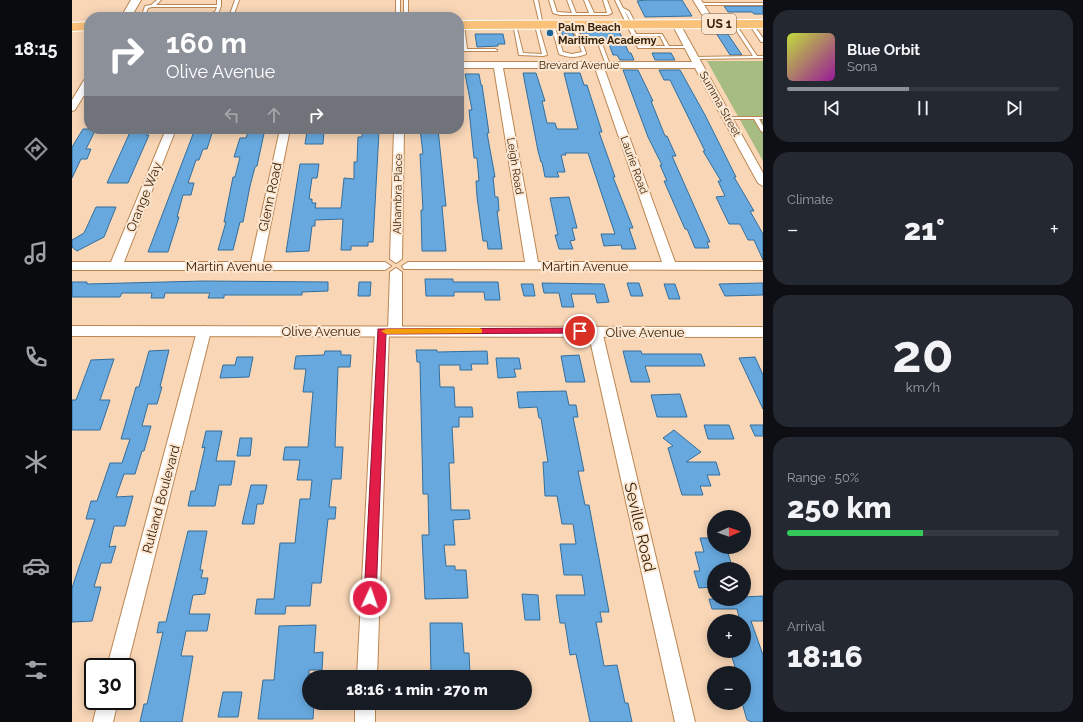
<!DOCTYPE html>
<meta charset="utf-8">
<style>
:root{--surface:#171b24;--page:#242831;--text:#f1f3f6;--muted:#9ea1a6;--line:#363941;--accent:#8c9099}
body{margin:0;font-family:Raleway,sans-serif;background:var(--page);color:var(--text);height:100vh;display:flex;flex-direction:column;font-size:15px;white-space:nowrap}
*{box-sizing:border-box;margin:0}
p{font-size:13px;color:var(--muted)}
.icon{flex:none;width:22px;height:22px;fill:none;stroke:currentColor;stroke-width:2;stroke-linecap:round;stroke-linejoin:round}
.map{position:relative;flex:1;overflow:hidden}
.drawer{display:flex;flex-direction:column;gap:10px;padding:10px;background:#0d0f14;width:320px}
.drawer>*{flex:none}
.hud{position:absolute;left:12px;top:12px;width:380px;height:122px;border-radius:16px;box-shadow:0 2px 10px #0003;background:#8c9099;color:#fff;overflow:hidden}
.needle{width:26px;rotate:88deg}
.buttons{position:absolute;left:635px;top:510px;display:grid;gap:8px}
.buttons a{display:grid;place-items:center;width:44px;height:44px;border-radius:50%;background:var(--surface);box-shadow:0 2px 10px #0003;font-size:20px}
.speed{position:absolute;left:12px;top:658px;display:flex;gap:8px;font-size:20px;font-weight:700;text-align:center}
.speed>*{display:grid;place-content:center;width:52px;height:52px;border-radius:50%;background:var(--surface);box-shadow:0 2px 10px #0003;line-height:1}
.speed .limit{border:2px solid #111;border-radius:6px;background:#fff;color:#111}
.pin{position:absolute;display:grid;place-items:center;width:34px;height:34px;color:#fff;margin:-17px;border:2px solid #fff;border-radius:50%;box-shadow:0 1px 4px #0007}
.me{position:absolute;width:44px;margin:-22px;rotate:3deg;stroke-linejoin:round;filter:drop-shadow(0 0 3px #0008)}
.turn{display:flex;align-items:center;gap:14px;height:84px;padding:0 16px;font-size:18px}
.turn .icon{width:52px;height:52px;stroke-width:2.5}
.turn b{display:block;font-size:28px;line-height:34px}
.lanes{display:flex;align-items:center;height:38px;padding:0 16px;background:#0003;justify-content:center;gap:20px;direction:ltr}
.lanes .off{opacity:.35}
.big{font-size:30px;font-weight:800;line-height:1.1}
.drawer .widget{flex:1;display:flex;flex-direction:column;justify-content:center;gap:6px;min-width:0;padding:0 14px;border-radius:16px;background:var(--page)}
.drawer .dial{align-items:center;gap:0}
.dial b{font-size:52px;line-height:1}
.song{display:flex;align-items:center;gap:12px}
.cover{width:48px;height:48px;border-radius:6px;background:linear-gradient(135deg,hsl(70 70% 55%),hsl(300 70% 35%))}
.played{height:4px;border-radius:2px;background:linear-gradient(90deg,var(--accent) 45%,var(--line) 45%)}
.keys{display:flex;justify-content:space-around;direction:ltr}
.heat{display:flex;justify-content:space-between;align-items:center;font-size:22px;direction:ltr}
.charge{height:6px;border-radius:3px;background:linear-gradient(90deg,#34c759 50%,var(--line) 0)}
.trip{position:absolute;left:230px;top:670px;width:230px;height:40px;border-radius:20px;background:var(--surface);box-shadow:0 2px 10px #0003;font-weight:800;line-height:40px;text-align:center}
main{display:flex;flex:1;min-height:0}
.tab-bar{display:flex;flex-direction:column;width:72px;justify-content:space-around;align-items:center;background:#090b0e;color:var(--muted)}
.tab-bar .icon{width:28px;height:28px}
.tab-bar .current{color:var(--accent)}
.tab-bar b{font-size:18px;color:var(--text)}
.map>svg:first-child{display:block}
.green{fill:#a6bc80}
.building{fill:#67a9df;stroke:#346e9c}
.lines{fill:none;stroke-linecap:round;stroke-linejoin:round}
.service-casing{stroke:#bb8652;stroke-width:2}
.minor-casing{stroke:#bb8652;stroke-width:2}
.tertiary-casing{stroke:#bb8652;stroke-width:2}
.primary-casing{stroke:#fff;stroke-width:2}
.service{fill:#fff;fill-rule:evenodd}
.minor{fill:#fff;fill-rule:evenodd}
.tertiary{fill:#fff;fill-rule:evenodd}
.primary{fill:#fac179;fill-rule:evenodd}
.route{fill:#e11d48;stroke:#92132f}
.slow{fill:#f59e0b}
.poi-dot{fill:#1c6498;stroke:#fde6d0;stroke-width:1.5}
.labels{text-anchor:middle;dominant-baseline:central;stroke-width:4;stroke-linejoin:round;paint-order:stroke}
.far-poi-label{font-size:11px;font-weight:bold;fill:#37220b;stroke:#fde6d0;text-anchor:start}
.far-street-label{font-size:11px;fill:#37220b;stroke:#fde6d0}
.shield{fill:#fde6d0;stroke:#725d46;stroke-width:1}
.shield-label{font-size:12px;font-weight:bold;fill:#37220b}
.street-label{font-size:13px;fill:#37220b;stroke:#fde6d0}
.near-street-label{font-size:16px;fill:#37220b;stroke:#fde6d0}
</style>
<main>
<nav class="tab-bar">
<b>18:15</b>
<svg class="icon current" aria-label="directions" viewBox="0 0 24 24"><path d="M12 3l9 9-9 9-9-9zM9 14v-3h6M13 9l2 2-2 2"/></svg>
<svg class="icon" aria-label="music" viewBox="0 0 24 24"><path d="M9 18V5l10-2v13"/><circle cx="6" cy="18" r="3"/><circle cx="16" cy="16" r="3"/></svg>
<svg class="icon" aria-label="phone" viewBox="0 0 24 24"><path d="M5 4h4l2 5-3 2q2 4 5 5l2-3 5 2v4C11 20 4 13 5 4z"/></svg>
<svg class="icon" aria-label="climate" viewBox="0 0 24 24"><path d="M12 3v18M4 7l16 10M4 17L20 7"/></svg>
<svg class="icon" aria-label="car" viewBox="0 0 24 24"><path d="M5 17H2v-5l4-1 3-4h7l3 4 3 1v5h-3M9 17h6M6 11h13"/><circle cx="7" cy="17" r="2"/><circle cx="17" cy="17" r="2"/></svg>
<svg class="icon" aria-label="filters" viewBox="0 0 24 24"><path d="M4 7h16M4 17h16"/><circle cx="9" cy="7" r="2"/><circle cx="15" cy="17" r="2"/></svg>
</nav>
<div class="map">
<svg width="691" height="722" viewBox="0 0 691 722">
<rect width="100%" height="100%" fill="#f8d6b6"/>
<path class="green" d="M635,61H691V161Z"/>
<path class="building" d="M574,0H610L620,16L573,17L565,1Z
M652,6H691V14H682L680,12H656Z
M489,31H500L504,41H493Z
M547,31L557,53H559L562,60H548L545,55H541L537,44H514L511,41L508,32Z
M644,33H655L670,55H658Z
M403,34H431L433,44H426V46L405,47Z
M580,53H599L603,60H583Z
M551,70H566L581,101H579L593,136H595L604,156H600L638,242H635L637,248H623L615,229H613L592,181H595L588,165H590L576,137Z
M587,70H608L633,115L664,177H662L682,211H678L691,234V260L682,240H676L668,224H657L644,197L653,196L646,181H649L631,151H633L598,80H592Z
M451,73H464L473,101H470L475,123H483L485,129H506L492,73H508L512,85H515L530,132H527L543,177H541L561,228H557L564,249H550L549,245L532,246L529,234H543L516,153H493L494,155H489L493,172H485L487,177H473L470,162H469L466,151Z
M393,74H407L409,85H410L417,133H415L423,177H421L423,197H426L427,211H425L430,249H416L415,241H411L405,197L404,181H407L405,158H402L397,110H400Z
M11,129H24L14,149H19L15,159H9L0,178V147Z
M65,129H77L74,135H77L56,183H35L59,130Z
M123,129L141,130L135,149H131L127,160H124L123,163L116,183H122L119,195H111L105,217H107L96,252H76Z
M177,129H193L185,166L183,167L178,186L171,222H168L161,250H146L154,222H152L161,177H163L168,157H162L168,138H174Z
M348,129H366L374,206H370L374,251H350L349,210H351L348,154H351Z
M235,131H252L251,144H233Z
M296,131H307L301,242H296V246H279V250H269L271,219L243,220V226H240L237,251L214,252L228,164H247L245,178H240L237,199H240V203H244L243,208H269L272,178L282,179V162H285L286,137H290V133H296Z
M497,197L505,228H500L503,240L498,241L501,249H487L483,235H486L478,198Z
M24,207H44L32,237L5,251L0,247V240L12,233Z
M353,279H381V282H426L428,300H413L412,292H382V296H354Z
M132,281L256,282V291L230,292V295H152V298H136L138,293H93L92,298H79L80,293H50L48,297H0V282H15V284Z
M287,282H299L298,296H286Z
M470,283L532,284L537,302L525,303L523,294H499L502,307H490L487,293H472Z
M555,283H567L571,296H559Z
M691,283V295L653,296L647,284Z
M449,284H461L463,296H452Z
M592,284H603L608,299H597Z
M97,350L88,387H90L85,404H76L70,426H79L72,451H70L63,474H52L44,497L61,496L53,526H42L37,547L44,546L39,563H29L22,587H29L20,621L0,622V588L23,519H14L19,501H25L38,463H50L58,439H49L64,387H67L77,351Z
M344,350H365V352L415,351L416,364H399L400,370H388V365H367L368,387H382L383,407H400L401,417H387V427H380L382,463H377L379,510H397L398,519L381,520L383,545H372L374,566H383V570H394L396,598L353,599L350,535H357L356,494H351L348,362H345Z
M253,351H269V355H279L278,367H266L263,447H271L269,479H260L257,507H264L263,519H256L249,583H240L238,606H214L213,614H183L185,599H202L208,543H223L228,499H238L240,480H225L228,460H211L213,447H236L241,392H231L234,369H222L224,356L252,355Z
M551,351H569L570,354H629L633,366H573L578,382H559Z
M507,355L513,382H494L489,356Z
M165,357H181L177,377L148,378L151,365H163Z
M683,357L691,375V409L667,358Z
M424,358H447L449,369H442L444,377L426,378Z
M42,359L28,400H38L28,430H0V400H4L19,360Z
M494,391L497,405H504L506,417H501L512,471H506L513,505H517L537,612H528L530,622H524L532,666L545,665L553,703H556L560,722H518L504,654L498,655L493,623H488L484,595H513L510,575H492L488,544H504L501,524H490L485,496H473L471,462H476L469,418H467L465,407L447,408L445,392Z
M608,394L615,417H585L579,395Z
M632,425H657L662,439H636Z
M678,425H691V436H683Z
M602,430L629,452L614,462H644L648,475H635L639,486H628L631,495H610L596,448L601,446L591,438Z
M134,431H150L144,461H163L159,485H147L143,506H116L119,491H123L133,447L130,448Z
M168,438H180L178,456H165Z
M179,485H195L191,504H185L182,524H170Z
M116,531H135L128,570H131L129,578H136L133,594L121,595L117,614H138L135,631H114L109,656H121L110,722H68L72,704H75L91,632L85,633L87,622H94Z
M628,538H642V547H654L661,569H642V587L627,588L622,571H628L623,552H632Z
M450,594L466,595L468,620H453Z
M691,596V621H679L691,655V722H680L675,720L670,703H672V673H665L658,651H672V621H668L665,609H640L637,599H672V597Z
M358,623H390L392,653H397L398,674L359,675Z
M244,625L242,653L251,652L250,670H237V703H242L241,719H186L191,680H202L207,626Z
M151,692H170L166,717H146Z"/>
<g class="lines">
<g class="service-casing">
<path id="service" d="M85,0H89L84,5H145V0H149V6L146,14L137,16L70,15L73,6L79,5ZM80,7H145L143,12L137,14L74,13L76,8Z
M163,0H167L161,17H157Z
M324,0H328V17H324Z
M332,0H336V17H332Z
M462,0H466L471,26L468,25Z
M477,0H481L485,12L500,13L495,0H499L504,13H517L512,0H516L522,13H535L531,0H535L540,13L536,15H488L481,13Z
M543,0H547L551,8L557,11L564,24L563,25H561L554,13L553,12L564,34H590L597,46H616L618,47L616,48H566ZM565,36H588L593,46H570Z
M628,3H691V5H627L626,4Z
M661,23H663L685,56H691V58L621,59V58L623,57L681,56L660,24Z
M678,23H680L691,38V42H689L677,24Z
M389,24L392,25L395,49H423L425,50V51H391Z
M441,24L444,25L451,53L470,54L463,25L466,24L475,55L471,56L447,55Z
M479,24L482,25L491,52L500,54L510,52L500,25L503,24L514,53V54C505,58 496,58 487,54Z
M527,45L531,46L538,65V66L534,65L527,46Z
M653,117H691V119H687L691,126V132L689,131L682,119H653Z"/>
</g>
<g class="minor-casing">
<path id="minor" d="M621,0H629L644,24L643,26H637Z
M601,22H607L608,24L691,173V186L686,183L623,68H532L603,262H691V270L332,269L330,266L336,262H453L422,68H387V62H620L600,24ZM431,68H523L590,262H466Z
M17,76V87L3,110L0,111V100L14,77Z
M94,129H104L52,262H179L208,129H218L191,262H313L319,266L313,270H0V262H39Z
M322,129H332L330,259L324,263L318,259Z
M324,268L330,272V331L328,334H318L316,331L318,272Z
M132,326L137,328L139,331L55,667H35L125,331L127,328Z
M523,326L528,328L530,331L623,722H603L516,331L518,328Z
M310,327L315,329L317,332L305,677H285L303,332L305,329Z
M26,701H46L41,722H21Z
M283,703H303V722H283Z"/>
</g>
<g class="tertiary-casing">
<path id="tertiary" d="M59,0H69L59,17H49Z
M0,326L691,327V337L0,336Z"/>
</g>
<g class="primary-casing">
<path id="primary" d="M691,20V28L387,29V21Z
M17,22V30L0,31V23Z"/>
</g>
<use href="#service" class="service"/>
<use href="#minor" class="minor"/>
<use href="#tertiary" class="tertiary"/>
<use href="#primary" class="primary"/>
</g>
<path class="route" d="M508,328L512,331L511,333L314,334L304,598L302,601L298,603L294,601L292,598L306,329Z"/>
<path class="slow" d="M407,328L410,329V333L314,334L309,331L314,329Z"/>
<circle class="poi-dot" cx="478" cy="33" r="4"/>
<g class="labels">
<g class="far-poi-label">
<text x="486" y="27">Palm Beach<tspan x="486" dy="13">Maritime Academy</tspan></text>
</g>
<g class="far-street-label">
<text x="507" y="65">Brevard Avenue</text>
<text transform="translate(648 104) rotate(61)">Summa Street</text>
<text transform="translate(562 165) rotate(70)">Laurie Road</text>
<text transform="translate(443 166) rotate(81)">Leigh Road</text>
<text transform="translate(326 194) rotate(-89)">Alhambra Place</text>
</g>
<rect class="shield" x="630" y="14" width="34" height="20" rx="3"/>
<g class="shield-label">
<text x="647" y="24">US 1</text>
</g>
<g class="street-label">
<text transform="translate(72 197) rotate(-68)">Orange Way</text>
<text transform="translate(198 197) rotate(-78)">Glenn Road</text>
<text x="157" y="266">Martin Avenue</text>
<text x="513" y="266">Martin Avenue</text>
<text x="249" y="331">Olive Avenue</text>
<text x="573" y="332">Olive Avenue</text>
<text transform="translate(89 499) rotate(-75)">Rutland Boulevard</text>
</g>
<g class="near-street-label">
<text transform="translate(568 527) rotate(77)">Seville Road</text>
</g>
</g>
</svg>
<div class="buttons">
<a><svg class="needle" viewBox="-14 -14 28 28"><path d="M0-13l5 13h-10z" fill="#e53935"/><path d="M0 13l5-13h-10z" fill="#9ea1a6"/></svg></a>
<a><svg class="icon" aria-label="layers" viewBox="0 0 24 24"><path d="M12 4l9 5-9 5-9-5zM3 14l9 5 9-5"/></svg></a>
<a>+</a>
<a>−</a>
</div>
<div class="speed"><div class="limit">30</div></div>
<div class="pin" style="left:508px;top:331px;background:#d93025"><svg class="icon" aria-label="arrive" viewBox="0 0 24 24"><path d="M6 21V4h12l-3 4 3 4H6"/></svg></div>
<svg class="me" style="left:298px;top:598px" viewBox="-20 -20 40 40"><circle r="17" fill="#e11d48" stroke="#fff" stroke-width="3"/><path d="M0-11L8 9 0 5-8 9z" fill="#fff"/></svg>
<div class="trip">18:16 · 1 min · 270 m</div>
<div class="hud">
<div class="turn"><svg class="icon" aria-label="right" viewBox="0 0 24 24"><path d="M7 20v-9h11M14 6l5 5-5 5"/></svg><div><b>160 m</b>Olive Avenue</div></div>
<div class="lanes"><svg class="icon off" aria-label="left" viewBox="0 0 24 24"><path d="M17 20v-9H6M10 6l-5 5 5 5"/></svg><svg class="icon off" aria-label="ahead" viewBox="0 0 24 24"><path d="M12 20V5M6 11l6-6 6 6"/></svg><svg class="icon" aria-label="right" viewBox="0 0 24 24"><path d="M7 20v-9h11M14 6l5 5-5 5"/></svg></div>
</div>
</div>
<section class="drawer">
<div class="widget">
<div class="song"><i class="cover"></i><div><b>Blue Orbit</b><p>Sona</p></div></div>
<div class="played"></div>
<div class="keys"><svg class="icon" aria-label="previous" viewBox="0 0 24 24"><path d="M18 5L8 12l10 7zM5 5v14"/></svg><svg class="icon" aria-label="pause" viewBox="0 0 24 24"><path d="M8 5v14M16 5v14"/></svg><svg class="icon" aria-label="next" viewBox="0 0 24 24"><path d="M6 5l10 7-10 7zM19 5v14"/></svg></div>
</div>
<div class="widget"><p>Climate</p>
<div class="heat"><a>−</a><b class="big">21°</b><a>+</a></div>
</div>
<div class="widget dial"><b>20</b><p>km/h</p></div>
<div class="widget"><p>Range · 50%</p><b class="big">250 km</b><div class="charge"></div></div>
<div class="widget"><p>Arrival</p><b class="big">18:16</b></div>
</section>
</main>
